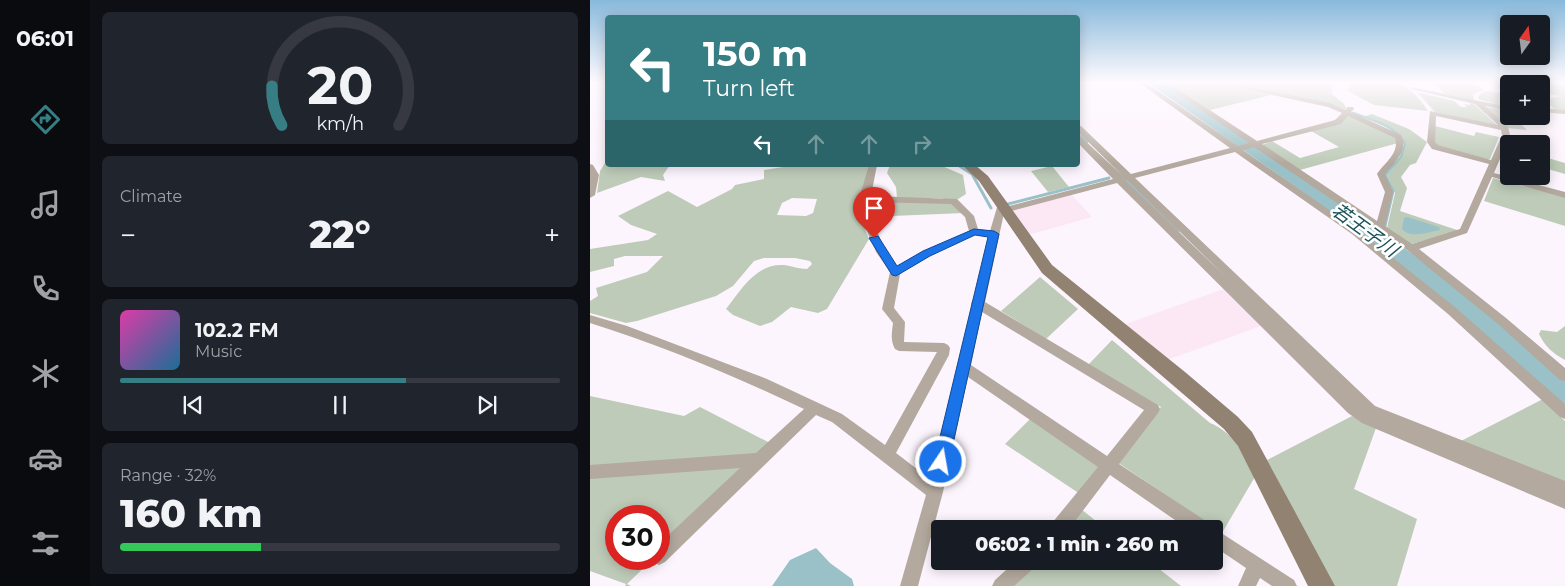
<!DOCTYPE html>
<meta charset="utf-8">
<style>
:root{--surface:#171b24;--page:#20242c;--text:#f1f3f6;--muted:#9ea1a6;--line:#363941;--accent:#367e84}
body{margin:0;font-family:Montserrat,"Noto Sans JP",sans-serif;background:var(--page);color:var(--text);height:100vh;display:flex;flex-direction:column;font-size:19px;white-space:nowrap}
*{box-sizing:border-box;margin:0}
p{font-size:16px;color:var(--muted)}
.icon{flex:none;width:28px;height:28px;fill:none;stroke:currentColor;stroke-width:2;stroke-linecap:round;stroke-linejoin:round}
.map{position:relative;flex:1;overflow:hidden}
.sheet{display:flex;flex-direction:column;gap:12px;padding:12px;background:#0d0f14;width:500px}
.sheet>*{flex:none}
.guide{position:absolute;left:15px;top:15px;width:475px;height:152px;border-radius:5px;box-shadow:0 2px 12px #0003;background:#367e84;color:#fff;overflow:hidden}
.needle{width:32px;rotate:14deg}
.controls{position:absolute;left:910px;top:15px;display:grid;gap:10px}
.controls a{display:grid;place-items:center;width:50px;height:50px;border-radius:5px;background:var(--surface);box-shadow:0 2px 12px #0003;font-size:25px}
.speed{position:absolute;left:15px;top:505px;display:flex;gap:10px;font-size:25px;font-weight:700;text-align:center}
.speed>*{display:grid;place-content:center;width:65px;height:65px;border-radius:50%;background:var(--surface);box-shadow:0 2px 12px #0003;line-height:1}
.speed .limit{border:8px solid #d22;background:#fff;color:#111}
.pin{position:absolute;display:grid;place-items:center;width:42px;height:42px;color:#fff;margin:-51px -21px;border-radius:50% 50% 50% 0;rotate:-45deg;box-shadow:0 0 5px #0007}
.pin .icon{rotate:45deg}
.me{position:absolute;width:55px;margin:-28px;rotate:12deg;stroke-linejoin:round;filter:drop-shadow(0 0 4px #0008)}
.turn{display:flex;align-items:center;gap:18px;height:105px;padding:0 15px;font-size:22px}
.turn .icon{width:65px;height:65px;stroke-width:2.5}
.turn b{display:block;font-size:35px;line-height:42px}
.lanes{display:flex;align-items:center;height:48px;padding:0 15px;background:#0003;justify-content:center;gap:25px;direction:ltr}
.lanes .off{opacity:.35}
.big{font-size:38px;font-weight:800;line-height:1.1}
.sheet .card{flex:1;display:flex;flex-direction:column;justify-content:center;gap:8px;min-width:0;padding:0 18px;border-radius:8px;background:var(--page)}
.sheet .dial{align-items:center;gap:0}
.dial svg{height:130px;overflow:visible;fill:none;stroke:var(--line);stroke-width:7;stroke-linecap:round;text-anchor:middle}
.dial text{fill:var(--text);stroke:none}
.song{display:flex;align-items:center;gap:15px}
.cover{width:60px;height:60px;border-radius:8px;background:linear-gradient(135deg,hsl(320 70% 55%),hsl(200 70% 35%))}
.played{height:5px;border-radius:2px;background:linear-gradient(90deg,var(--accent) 65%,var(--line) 65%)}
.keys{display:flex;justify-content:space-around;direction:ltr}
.heat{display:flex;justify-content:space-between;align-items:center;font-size:28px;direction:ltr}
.charge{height:8px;border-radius:4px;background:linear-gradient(90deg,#34c759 32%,var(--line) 0)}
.trip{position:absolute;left:341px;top:520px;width:292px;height:50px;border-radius:5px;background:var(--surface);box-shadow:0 2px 12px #0003;font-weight:800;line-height:50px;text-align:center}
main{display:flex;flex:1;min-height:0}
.tabs{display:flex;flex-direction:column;width:90px;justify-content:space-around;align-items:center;background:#090b0e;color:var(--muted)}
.tabs .icon{width:35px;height:35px}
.tabs .on{color:var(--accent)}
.tabs b{font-size:22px;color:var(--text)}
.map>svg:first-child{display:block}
.industrial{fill:#fce7f5}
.green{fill:#becbb8;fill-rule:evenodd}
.water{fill:#99c1c7}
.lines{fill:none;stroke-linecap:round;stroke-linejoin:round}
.stream-far1{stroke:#99c1c7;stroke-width:2.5}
.stream{stroke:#99c1c7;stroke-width:3}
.river{fill:#99c1c7;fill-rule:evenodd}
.street{fill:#b3a99e;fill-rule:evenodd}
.secondary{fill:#918272;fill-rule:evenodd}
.route{fill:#1a73e8;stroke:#114b97}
.labels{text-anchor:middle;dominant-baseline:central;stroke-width:5;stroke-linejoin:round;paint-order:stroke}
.water-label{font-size:19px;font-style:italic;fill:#185159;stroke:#fff}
</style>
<main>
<nav class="tabs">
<b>06:01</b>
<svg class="icon on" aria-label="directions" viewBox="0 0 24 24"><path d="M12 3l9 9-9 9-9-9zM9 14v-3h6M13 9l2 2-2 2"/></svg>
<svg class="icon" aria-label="music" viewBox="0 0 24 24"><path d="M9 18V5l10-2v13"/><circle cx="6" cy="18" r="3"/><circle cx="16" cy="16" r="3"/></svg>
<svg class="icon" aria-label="phone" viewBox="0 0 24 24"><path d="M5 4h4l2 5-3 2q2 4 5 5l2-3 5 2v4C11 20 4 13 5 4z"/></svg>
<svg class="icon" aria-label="climate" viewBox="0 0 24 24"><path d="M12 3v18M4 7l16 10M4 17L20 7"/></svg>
<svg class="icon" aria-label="car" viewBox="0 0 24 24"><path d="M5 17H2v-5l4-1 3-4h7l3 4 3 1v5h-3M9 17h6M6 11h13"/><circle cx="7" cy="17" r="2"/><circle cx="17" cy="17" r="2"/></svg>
<svg class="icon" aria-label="filters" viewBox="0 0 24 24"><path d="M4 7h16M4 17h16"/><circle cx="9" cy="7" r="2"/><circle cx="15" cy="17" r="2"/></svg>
</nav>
<section class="sheet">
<div class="card dial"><svg viewBox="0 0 100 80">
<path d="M14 69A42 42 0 1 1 86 69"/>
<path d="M14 69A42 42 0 0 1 8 45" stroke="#367e84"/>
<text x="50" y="56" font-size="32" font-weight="700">20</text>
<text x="50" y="72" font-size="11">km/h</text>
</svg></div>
<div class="card"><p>Climate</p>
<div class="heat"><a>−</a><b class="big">22°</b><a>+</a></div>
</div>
<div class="card">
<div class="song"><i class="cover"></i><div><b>102.2 FM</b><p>Music</p></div></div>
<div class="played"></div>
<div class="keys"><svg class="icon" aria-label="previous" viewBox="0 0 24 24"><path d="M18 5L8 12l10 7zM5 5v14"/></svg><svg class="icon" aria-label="pause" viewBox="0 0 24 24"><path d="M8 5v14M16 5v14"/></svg><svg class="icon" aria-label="next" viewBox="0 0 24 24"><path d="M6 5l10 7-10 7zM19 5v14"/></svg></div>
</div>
<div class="card"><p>Range · 32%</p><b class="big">160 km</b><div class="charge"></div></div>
</section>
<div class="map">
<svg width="975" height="586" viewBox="0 0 975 586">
<rect width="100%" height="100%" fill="#fdf5fd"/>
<path class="industrial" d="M482,195L502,217L438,235L422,210Z
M636,288L674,325L577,360L533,325Z"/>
<path class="green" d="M577,82H620L681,95L620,110Z
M630,82H743L742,94L754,104L757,110L741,104Z
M761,82C799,82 815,75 838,111L784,105L758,91Z
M843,82H882L894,90L883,94L884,100L855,94Z
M898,82H968L975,85V111L966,110L953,100L970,96L951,92V84H919V108L888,99L890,94L896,91L913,93V89Z
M827,92L864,101L871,107H877L874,104L880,105V103L885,105L908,126L845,112Z
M895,107L917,110L919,116H923L937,130L917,128Z
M758,114L804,135L808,143L710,170L672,145L682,141L710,158L749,147L721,131Z
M782,114L819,129L837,142L826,163L820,165L811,177L817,188L810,211L870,231L821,244L797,228L805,193L797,175C831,135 810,134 773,117Z
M845,126L884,136L886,132L909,137L900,159H896L847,145L844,143Z
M951,156L975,163V174L951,167Z
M15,163L18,165L56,167L59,165H80L73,175L75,181L51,177L7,193L10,171Z
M206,165L280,166C271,197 266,208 279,239L237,309L228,313L201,307L182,322L170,326L143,315L136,309C151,290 166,263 194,265C202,266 209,269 217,269L222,264L220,261L205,258H174L164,261L143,286L126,296L47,321L36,323L0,313V301L8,296L6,288L57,272L73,256H35L24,259V266L0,272V249L58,240L67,234L41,225L28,216L78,191L107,207L142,189L145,185L174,179V170ZM202,198L227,199L223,213L216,216L187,215L192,203Z
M300,165H350L373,175L376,194L365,201L349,198H307L306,187L297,173Z
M462,166L479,187L458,192L441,171Z
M903,178L975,197V226L894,201Z
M275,201L363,202L374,213L278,217Z
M450,277L488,309L456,339L411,311Z
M975,326V360C962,353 955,346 949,334L951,330L967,332Z
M522,340L620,423C643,432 654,454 666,475L632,533L527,462L571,407L498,365Z
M0,396L94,416L110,407L182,444L167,458L0,468Z
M953,399L975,421V485L869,442Z
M762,416L786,428L764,489L827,519L807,586H743L677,460Z
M440,419L512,466L490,494L415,444Z
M160,465L69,553V516H26V559H63L37,584L41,586H35L36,584L0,571V474Z
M491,509L516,529H475Z
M450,561H559L591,586H421Z"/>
<path class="water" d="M817,217L849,227L850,230C838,232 821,239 812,229L814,218Z
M226,548L240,563L262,579L264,586H182L200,560Z"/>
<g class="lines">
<path class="stream-far1" d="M763,113C782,120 805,125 815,144L811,157L803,166
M488,134L497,142"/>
<path class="stream" d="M368,165L382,174L401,208
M536,180L588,231
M418,204L519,178
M795,226L803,191L795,175L804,164
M791,240L793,234"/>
<path class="river" d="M557,82H572C711,174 850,266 975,377V404L965,401L919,356L820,273L717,195Z"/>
<path class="street" d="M548,82H555L648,146L659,143L570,82H577L667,141L745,120L752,113L738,107L621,82H634L740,103L756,110L757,107H763L764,109L761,112L811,135C819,152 804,162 795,174L803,192L795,226L822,244L870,229L899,164L842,149L837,142L840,111L908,125L885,104L821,89V87L919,107V111L895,106L918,127L920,135L904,173L975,192V198L902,177L877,233L829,249L916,318L975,368V381L970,380L908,324L817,250L664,147L653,150L768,230L866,308L975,404V419L970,417L858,314L762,234L645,152L545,178L785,406L975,481V509L772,423L758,413L527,183L414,213L395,302L568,405L570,409L568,413L529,464L619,523L621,529H598L520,475L479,529H460L462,523L508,467L378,377L353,492L328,586H310L336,495L242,422L226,415L75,562L69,565L63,562L62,559H69V544L150,468L0,479V465L166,453L214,409C145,376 73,346 0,323V315L37,326L177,379L252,414L295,445L347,352L309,351L305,349C300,340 302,332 303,323L292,309L300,272L286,252L268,210L269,199L279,165H287L281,196L367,199L384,216L388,229L400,231L408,204H414L415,207L523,179L488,143V137H491L533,176L488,132V126H491L541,174L640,148ZM758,116L805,138C810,153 794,163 787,174L795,192L787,221L672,144L751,124ZM846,116L911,130L912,135L901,160L848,145L845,142ZM537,180L637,278L536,181ZM279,202L361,204L375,217L379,231L333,251L307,266L296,252L278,210ZM385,235L399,236L384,300L381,303L382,305L340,479L306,453L359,355L360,348L358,345L354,343L314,342L315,322L304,308L310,274L341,255ZM392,312L554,410L517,456L381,365Z
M951,108L975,110V114L951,112Z
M0,164L3,165L9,175L5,195L0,198Z
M625,529L704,580L707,586H682L670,578L666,586H648L656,568L625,547Z
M426,561H448L445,567L424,586H402L405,580Z"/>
<path class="secondary" d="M372,165H385L398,176L462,265L595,372L648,417L662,432L745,586H718L648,446L634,429L452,273L389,181Z"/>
</g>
<linearGradient id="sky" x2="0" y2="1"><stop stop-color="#88b9db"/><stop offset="0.5" stop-color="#fefafe"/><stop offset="1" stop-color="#fefafe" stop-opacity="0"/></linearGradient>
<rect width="975" height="164" fill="url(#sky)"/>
<path class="route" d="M384,229L404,231L409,234L359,462L357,467L351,469L346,467L344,462L398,237L385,235L340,256L306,276L302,275L279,238L288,236L307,266L333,251Z"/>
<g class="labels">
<g class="water-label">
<text transform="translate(775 230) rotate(36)">若王子川</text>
</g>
</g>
</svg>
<div class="controls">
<a><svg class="needle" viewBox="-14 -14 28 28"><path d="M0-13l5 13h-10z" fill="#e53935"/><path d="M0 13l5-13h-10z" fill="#9ea1a6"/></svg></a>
<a>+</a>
<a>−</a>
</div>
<div class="speed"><div class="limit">30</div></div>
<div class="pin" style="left:284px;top:238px;background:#d93025"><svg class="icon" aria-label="arrive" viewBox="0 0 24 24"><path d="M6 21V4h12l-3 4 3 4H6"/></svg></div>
<svg class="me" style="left:351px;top:462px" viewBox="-20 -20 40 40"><circle r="17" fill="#1a73e8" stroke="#fff" stroke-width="3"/><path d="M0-11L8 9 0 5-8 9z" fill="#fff"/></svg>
<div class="trip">06:02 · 1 min · 260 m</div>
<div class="guide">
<div class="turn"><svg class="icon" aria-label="left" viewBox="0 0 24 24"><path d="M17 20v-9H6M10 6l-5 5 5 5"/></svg><div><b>150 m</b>Turn left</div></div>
<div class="lanes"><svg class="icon" aria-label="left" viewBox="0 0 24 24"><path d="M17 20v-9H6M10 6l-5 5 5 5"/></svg><svg class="icon off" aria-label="ahead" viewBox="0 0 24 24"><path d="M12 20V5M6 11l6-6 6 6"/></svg><svg class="icon off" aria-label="ahead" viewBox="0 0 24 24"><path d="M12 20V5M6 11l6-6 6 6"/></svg><svg class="icon off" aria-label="right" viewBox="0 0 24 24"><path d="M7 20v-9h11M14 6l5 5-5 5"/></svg></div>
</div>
</div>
</main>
